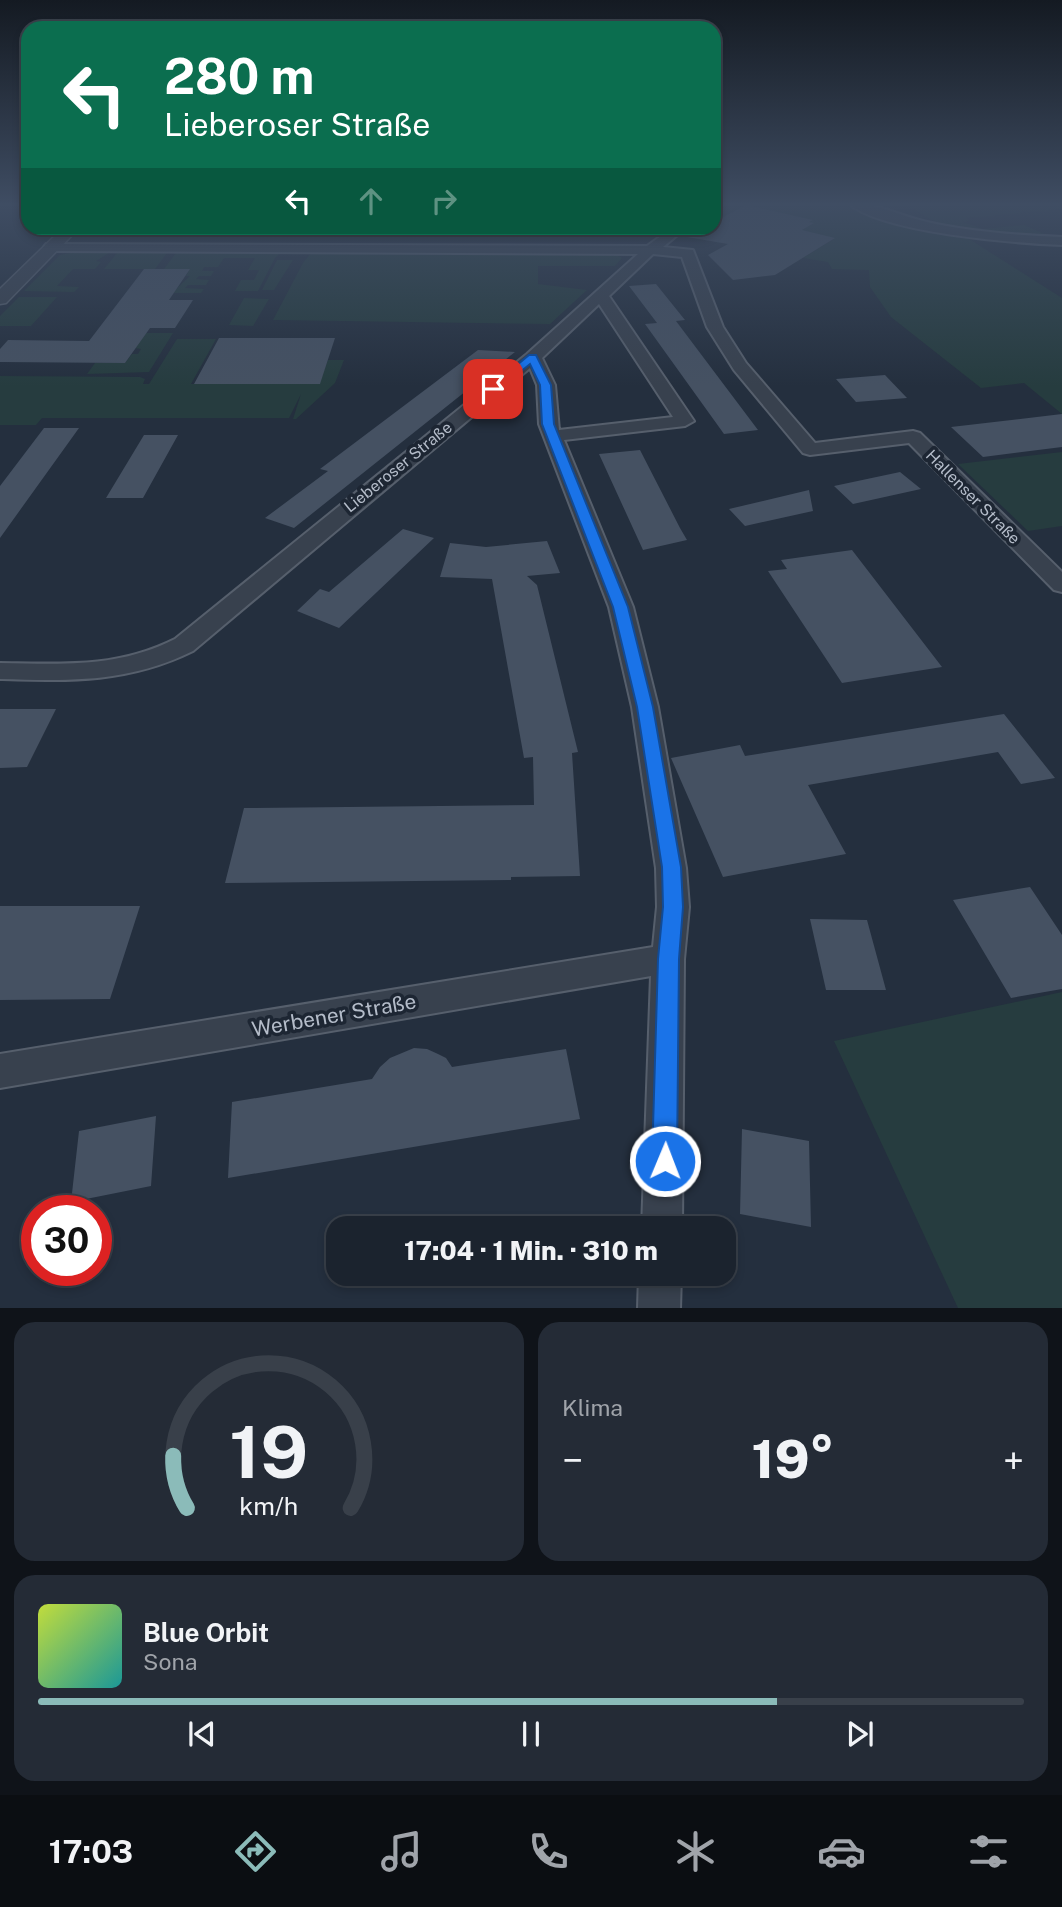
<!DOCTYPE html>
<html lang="de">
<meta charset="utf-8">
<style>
:root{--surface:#1b232e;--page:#242b36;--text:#f1f3f6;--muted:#a0a4aa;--line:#39404a;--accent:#8bbbb9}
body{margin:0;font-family:"Public Sans",sans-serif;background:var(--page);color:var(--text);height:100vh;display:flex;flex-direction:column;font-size:26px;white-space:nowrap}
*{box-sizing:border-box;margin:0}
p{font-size:23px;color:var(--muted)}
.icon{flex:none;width:38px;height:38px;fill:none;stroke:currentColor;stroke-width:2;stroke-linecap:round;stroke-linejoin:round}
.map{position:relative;height:1308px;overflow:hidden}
.sheet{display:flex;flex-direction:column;gap:14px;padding:14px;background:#0f1319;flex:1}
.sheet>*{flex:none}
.guide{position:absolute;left:21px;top:21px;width:700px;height:214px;border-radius:21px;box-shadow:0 4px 10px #0003,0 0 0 2px var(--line);background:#0b6e4f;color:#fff;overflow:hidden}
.speed{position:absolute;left:21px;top:1195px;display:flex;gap:14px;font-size:35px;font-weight:700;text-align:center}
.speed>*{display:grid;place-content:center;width:91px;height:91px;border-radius:50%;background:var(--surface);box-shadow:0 4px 10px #0003,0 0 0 2px var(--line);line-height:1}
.speed .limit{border:10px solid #d22;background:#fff;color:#111}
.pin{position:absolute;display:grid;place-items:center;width:60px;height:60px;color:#fff;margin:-30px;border-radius:14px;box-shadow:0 4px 10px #0006}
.me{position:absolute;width:77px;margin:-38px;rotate:1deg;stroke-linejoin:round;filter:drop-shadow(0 0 5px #0008)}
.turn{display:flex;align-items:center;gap:24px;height:147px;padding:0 28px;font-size:32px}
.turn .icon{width:91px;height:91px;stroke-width:2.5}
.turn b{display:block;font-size:49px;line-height:60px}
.lanes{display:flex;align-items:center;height:66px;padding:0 28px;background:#0003;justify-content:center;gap:35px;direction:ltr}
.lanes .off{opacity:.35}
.big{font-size:52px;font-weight:800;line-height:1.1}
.sheet .card{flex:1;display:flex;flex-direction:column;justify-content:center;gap:10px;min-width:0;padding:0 24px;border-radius:21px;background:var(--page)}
.sheet .dial{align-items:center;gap:0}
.dial svg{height:182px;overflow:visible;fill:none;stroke:var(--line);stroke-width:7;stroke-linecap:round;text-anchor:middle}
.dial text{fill:var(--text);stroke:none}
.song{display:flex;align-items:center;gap:21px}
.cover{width:84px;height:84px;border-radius:10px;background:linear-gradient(135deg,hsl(70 70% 55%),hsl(180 70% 35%))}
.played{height:7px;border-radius:4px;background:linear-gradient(90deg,var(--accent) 75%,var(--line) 75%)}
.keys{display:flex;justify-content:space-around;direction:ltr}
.heat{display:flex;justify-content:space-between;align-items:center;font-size:38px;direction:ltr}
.sheet .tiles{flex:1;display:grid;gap:14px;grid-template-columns:1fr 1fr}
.card:last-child{grid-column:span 2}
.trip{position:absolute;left:326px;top:1216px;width:410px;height:70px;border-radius:21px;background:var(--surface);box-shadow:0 4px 10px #0003,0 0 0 2px var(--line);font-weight:800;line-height:70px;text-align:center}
.tab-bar{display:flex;height:112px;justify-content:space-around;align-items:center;background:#0b0e12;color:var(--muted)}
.tab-bar .icon{width:49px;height:49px}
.tab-bar .selected{color:var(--accent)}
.tab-bar b{font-size:32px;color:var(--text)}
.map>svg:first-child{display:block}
.green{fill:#263c3f}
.building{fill:#455162}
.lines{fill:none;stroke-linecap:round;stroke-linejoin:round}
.minor-casing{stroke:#565f6c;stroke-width:4}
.tertiary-casing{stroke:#565f6c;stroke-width:3}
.minor{fill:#38414e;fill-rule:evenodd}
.tertiary{fill:#38414e;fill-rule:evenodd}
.route{fill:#1a73e8;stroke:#114b97;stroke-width:2}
.labels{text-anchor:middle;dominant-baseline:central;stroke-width:7;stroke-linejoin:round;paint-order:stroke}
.far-street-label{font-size:16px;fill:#b4bcc9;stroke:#1d2633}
.near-street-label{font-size:21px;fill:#b4bcc9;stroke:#1d2633}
</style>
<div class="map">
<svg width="1062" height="1309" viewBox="0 0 1062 1309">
<rect width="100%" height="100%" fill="#242f3e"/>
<path class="green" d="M732,203H841L882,218L966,237L1062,298V414L1024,383L981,388L891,317L870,287L869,270L832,269L828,262L803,258L834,239L801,230L805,229V225L813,224L809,222L812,220L746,205L731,213L797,230L696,232L702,228H714V217Z
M903,203H1062V209L966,218L969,221L963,222L983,229L1024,225L1047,235C1016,234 960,232 932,220C922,215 913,208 903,203Z
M70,253H109L96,261L101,262L95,269H73L57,286L79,287L74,292L24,291L60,255Z
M117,253H167L155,269H104Z
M176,253H280L275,258L258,291H235L241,280H254L259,270H248L255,258H224L218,267H204L202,271H214L211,276H199L196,279L209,280L206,285H188L185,288L204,289L201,293H172L190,276H186L189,270L164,269Z
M311,253L617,255L622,258L615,266H538V284L587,290L550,324L273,320L303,263Z
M277,260H293L274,290H262Z
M19,297H57L31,326H0V316Z
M244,298L269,299L253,326L229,325Z
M146,333H173L149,372L87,374L95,363H125L132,354H138L141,349L135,348Z
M177,339H216L191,384H319L328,360H344L335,383L296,419H293L301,394L289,418H42L36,425H0V376L140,377L145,379L143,384H149Z
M1062,452V526L1028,531L958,464Z
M1062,992V1308H958L834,1041Z"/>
<path class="building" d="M746,205L813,220L809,222L814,223L802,230L835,238L775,275L733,280L708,255L728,244L687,237L704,228H714V222Z
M144,269H190L169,300H193L175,328H150L125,363L0,362V349L8,340L89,341Z
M656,284L685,320L676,321L758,430L724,434L645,324L657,323L629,286Z
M219,338H335L320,384H194Z
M478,350L515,352L294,528L265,518L328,471L320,469Z
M885,375L907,398L856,402L836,379Z
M1062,414V447L983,457L951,427Z
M44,428H79L0,538V486Z
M144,435H178L143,498H106Z
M640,450L680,528L687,540L643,550L599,454Z
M900,472L921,489L853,504L834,486Z
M809,490L813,511L745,526L729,509Z
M403,529L434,538L339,628L297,611L320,589L329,592Z
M547,541L560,573L527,576L537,585L578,752L572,753L580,876L511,877V880L225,883L244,808L534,805L533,757L524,758L492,579L440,577L450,543L486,547Z
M852,550L942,667L842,683L768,571L787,569L781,560Z
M0,709H56L27,767L0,768Z
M1004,714L1055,778L1021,784L998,752L808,785L846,854L723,877L671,758L740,745L745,756Z
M1030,887L1062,935V989L1011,998L953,900Z
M0,906H140L110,999L0,1000Z
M810,919L867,920L886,990H826Z
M414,1048L427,1049L438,1054L446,1058L452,1067L566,1049L580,1119L228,1178L232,1102L372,1079L380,1067L390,1058Z
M156,1116L151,1186L71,1202L79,1131Z
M742,1129L809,1141L811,1227L740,1214Z"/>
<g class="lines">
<g class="minor-casing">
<path id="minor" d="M848,203C874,202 901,216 927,222C971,232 1017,235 1062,237V245C1015,243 882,233 848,203Z
M672,228H686L663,247L693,250L723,327L746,363L815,443L913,431L920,433L1062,572V592L1054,590L909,443L810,455L803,453L734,370L707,327L682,257L653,254L609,296L694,421L685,426L564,440L633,607L658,707L686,868L689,907L684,959L682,1228H642L651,976L0,1088V1054L653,947L657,907L656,868L632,707L609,607L539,424L537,385L530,368L193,651C128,683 71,681 0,679V663C64,664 117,668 175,639L527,354L638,254L51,251L44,247L46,244L647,246ZM599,304L673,417L559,430L555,385L542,358Z
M639,1274H681L680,1309H638Z"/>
</g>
<g class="tertiary-casing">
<path id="tertiary" d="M63,228H79L6,303L0,304V289Z"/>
</g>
<use href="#minor" class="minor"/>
<use href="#tertiary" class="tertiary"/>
</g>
<linearGradient id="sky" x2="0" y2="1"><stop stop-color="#141a22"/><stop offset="0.53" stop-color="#3f4d63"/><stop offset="1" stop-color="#3f4d63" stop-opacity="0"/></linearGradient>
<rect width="1062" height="386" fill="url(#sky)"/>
<path class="route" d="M529,355H536L551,385L554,424L628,607L653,707L681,867L683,907L679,959L677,1161L673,1169L665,1173L656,1169L652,1161L658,959L663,907L662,867L637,707L613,607L542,424L540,385L530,364L497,391L488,389Z"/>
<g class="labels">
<g class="far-street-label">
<text transform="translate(398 467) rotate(-39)">Lieberoser Straße</text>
<text transform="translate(973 497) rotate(45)">Hallenser Straße</text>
</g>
<g class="near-street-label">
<text transform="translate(334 1015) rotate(-10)">Werbener Straße</text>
</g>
</g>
</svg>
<div class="speed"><div class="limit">30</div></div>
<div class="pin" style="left:493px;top:389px;background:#d93025"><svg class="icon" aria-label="arrive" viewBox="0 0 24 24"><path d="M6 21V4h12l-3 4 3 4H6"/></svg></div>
<svg class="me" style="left:665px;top:1161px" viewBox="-20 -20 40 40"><circle r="17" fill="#1a73e8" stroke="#fff" stroke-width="3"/><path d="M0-11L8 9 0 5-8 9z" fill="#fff"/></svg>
<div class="trip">17:04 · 1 Min. · 310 m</div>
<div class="guide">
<div class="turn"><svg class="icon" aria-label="left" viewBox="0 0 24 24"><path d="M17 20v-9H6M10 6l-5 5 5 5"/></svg><div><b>280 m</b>Lieberoser Straße</div></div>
<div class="lanes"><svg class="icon" aria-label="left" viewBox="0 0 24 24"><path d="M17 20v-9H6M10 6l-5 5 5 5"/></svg><svg class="icon off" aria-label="ahead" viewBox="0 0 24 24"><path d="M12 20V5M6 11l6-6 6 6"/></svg><svg class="icon off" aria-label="right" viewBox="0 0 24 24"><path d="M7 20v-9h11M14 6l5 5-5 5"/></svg></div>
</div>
</div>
<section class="sheet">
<div class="tiles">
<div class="card dial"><svg viewBox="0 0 100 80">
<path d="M14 69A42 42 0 1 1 86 69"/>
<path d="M14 69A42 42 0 0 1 8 46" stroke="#8bbbb9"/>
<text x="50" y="56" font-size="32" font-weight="700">19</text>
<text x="50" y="72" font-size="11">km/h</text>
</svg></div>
<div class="card"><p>Klima</p>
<div class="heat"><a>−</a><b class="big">19°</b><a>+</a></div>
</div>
<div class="card">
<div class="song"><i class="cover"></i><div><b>Blue Orbit</b><p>Sona</p></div></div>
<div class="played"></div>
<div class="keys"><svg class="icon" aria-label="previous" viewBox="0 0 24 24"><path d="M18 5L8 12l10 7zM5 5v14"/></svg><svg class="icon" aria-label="pause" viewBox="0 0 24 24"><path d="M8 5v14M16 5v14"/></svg><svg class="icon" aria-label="next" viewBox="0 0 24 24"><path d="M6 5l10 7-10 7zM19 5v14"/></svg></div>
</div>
</div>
</section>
<nav class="tab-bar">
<b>17:03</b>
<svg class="icon selected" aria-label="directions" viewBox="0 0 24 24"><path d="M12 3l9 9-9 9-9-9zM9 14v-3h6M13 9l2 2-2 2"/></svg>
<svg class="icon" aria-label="music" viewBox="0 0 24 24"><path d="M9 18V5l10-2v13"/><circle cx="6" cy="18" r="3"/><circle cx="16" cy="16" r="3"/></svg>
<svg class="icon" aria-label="phone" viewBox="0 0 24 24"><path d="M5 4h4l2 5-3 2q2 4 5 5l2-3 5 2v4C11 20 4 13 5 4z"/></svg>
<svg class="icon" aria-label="climate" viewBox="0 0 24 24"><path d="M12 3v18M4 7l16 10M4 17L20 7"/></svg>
<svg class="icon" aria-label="car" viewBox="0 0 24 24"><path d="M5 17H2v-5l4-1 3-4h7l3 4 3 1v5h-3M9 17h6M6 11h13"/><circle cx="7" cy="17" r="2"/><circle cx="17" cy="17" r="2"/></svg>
<svg class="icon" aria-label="filters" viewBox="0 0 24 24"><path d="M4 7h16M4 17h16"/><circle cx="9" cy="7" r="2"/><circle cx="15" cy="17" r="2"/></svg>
</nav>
